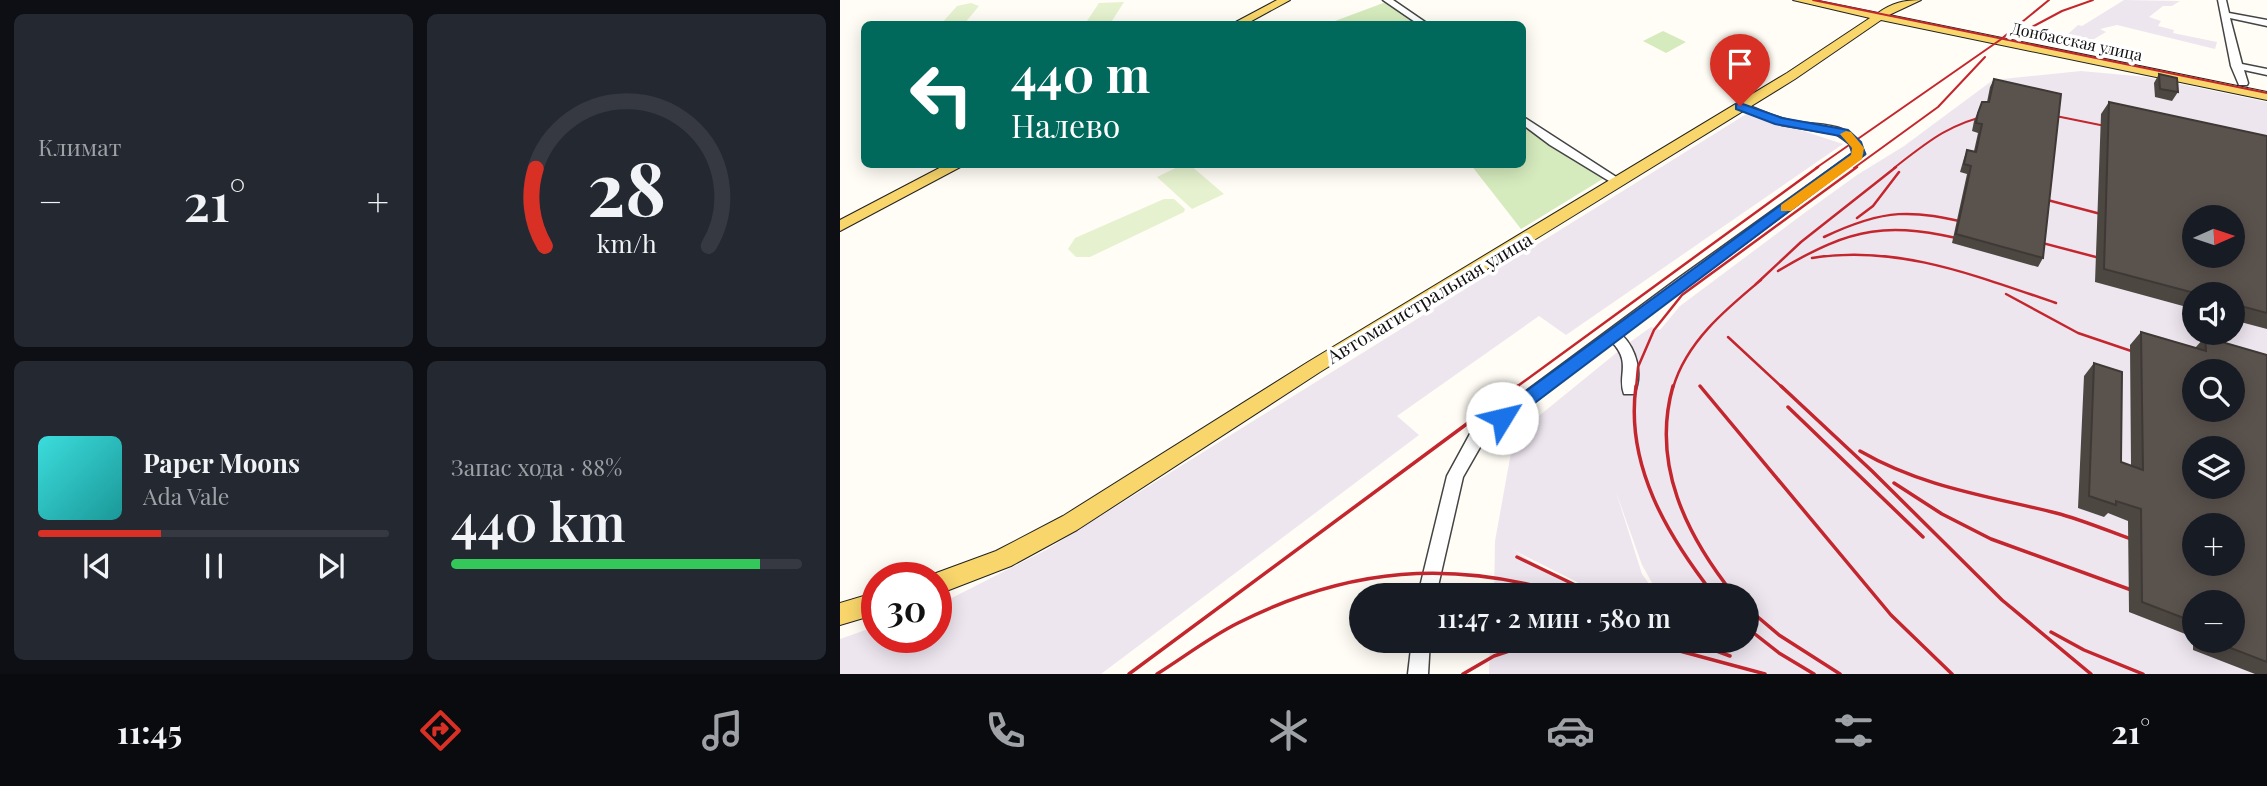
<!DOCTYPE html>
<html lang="ru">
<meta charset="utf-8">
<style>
:root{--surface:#171b24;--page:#242831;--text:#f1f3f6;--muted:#9ea1a6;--line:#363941;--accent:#d93025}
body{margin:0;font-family:"Playfair Display",serif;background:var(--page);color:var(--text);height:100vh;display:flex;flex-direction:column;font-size:26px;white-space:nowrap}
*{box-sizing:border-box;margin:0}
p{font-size:23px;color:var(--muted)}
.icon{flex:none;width:38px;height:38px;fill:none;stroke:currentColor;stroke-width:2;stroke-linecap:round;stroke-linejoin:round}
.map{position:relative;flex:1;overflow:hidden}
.side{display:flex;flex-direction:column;gap:14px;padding:14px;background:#0d0f14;width:840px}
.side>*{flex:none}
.hud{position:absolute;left:21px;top:21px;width:665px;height:147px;border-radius:10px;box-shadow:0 4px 18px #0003;background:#00695c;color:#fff;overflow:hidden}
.needle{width:46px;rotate:87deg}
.tools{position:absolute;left:1342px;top:205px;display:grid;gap:14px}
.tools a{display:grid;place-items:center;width:63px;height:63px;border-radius:50%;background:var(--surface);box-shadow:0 4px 18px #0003;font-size:35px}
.speed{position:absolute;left:21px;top:562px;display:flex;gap:14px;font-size:35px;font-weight:700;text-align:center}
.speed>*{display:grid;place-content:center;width:91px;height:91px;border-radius:50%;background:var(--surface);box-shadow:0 4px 18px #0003;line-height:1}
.speed .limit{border:10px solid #d22;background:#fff;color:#111}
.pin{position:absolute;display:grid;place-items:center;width:60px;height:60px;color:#fff;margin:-72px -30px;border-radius:50% 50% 50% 0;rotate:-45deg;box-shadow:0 0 7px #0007}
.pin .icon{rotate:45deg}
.me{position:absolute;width:77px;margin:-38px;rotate:54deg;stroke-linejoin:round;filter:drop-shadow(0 0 5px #0008)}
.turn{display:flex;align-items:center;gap:24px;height:147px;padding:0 35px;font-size:32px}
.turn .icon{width:91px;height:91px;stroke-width:2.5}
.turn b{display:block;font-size:49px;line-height:60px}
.big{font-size:52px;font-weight:600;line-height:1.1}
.side .widget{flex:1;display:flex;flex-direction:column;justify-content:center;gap:10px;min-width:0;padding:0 24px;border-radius:10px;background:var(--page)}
.side .dial{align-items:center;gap:0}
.dial svg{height:182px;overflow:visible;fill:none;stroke:var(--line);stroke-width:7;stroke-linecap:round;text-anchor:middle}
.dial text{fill:var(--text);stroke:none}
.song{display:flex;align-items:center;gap:21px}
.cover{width:84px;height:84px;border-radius:10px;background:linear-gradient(135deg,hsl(180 70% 55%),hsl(180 70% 35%))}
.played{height:7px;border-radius:4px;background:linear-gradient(90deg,var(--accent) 35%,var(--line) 35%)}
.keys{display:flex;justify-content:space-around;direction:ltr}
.heat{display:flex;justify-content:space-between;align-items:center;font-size:38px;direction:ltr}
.charge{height:10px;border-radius:5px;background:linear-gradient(90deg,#34c759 88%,var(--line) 0)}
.side .tiles{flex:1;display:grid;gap:14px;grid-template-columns:repeat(2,1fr)}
.trip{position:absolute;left:509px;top:583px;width:410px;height:70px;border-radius:35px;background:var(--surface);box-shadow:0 4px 18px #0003;font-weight:600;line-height:70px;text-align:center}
.tabs{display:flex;height:112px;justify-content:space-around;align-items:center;background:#090b0e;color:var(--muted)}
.tabs .icon{width:49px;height:49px}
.tabs .active{color:var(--accent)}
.tabs b{font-size:32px;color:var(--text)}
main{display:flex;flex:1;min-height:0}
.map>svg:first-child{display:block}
.industrial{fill:#eee6ef;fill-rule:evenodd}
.green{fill:#d5ebbd}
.pitch{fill:#e6f2cf}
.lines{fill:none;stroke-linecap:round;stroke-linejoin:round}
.minor-casing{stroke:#444;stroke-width:3}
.major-casing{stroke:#222;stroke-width:2}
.minor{fill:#fff;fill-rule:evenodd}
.major{fill:#f9d66b;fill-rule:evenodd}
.tram{stroke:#c4262e;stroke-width:2}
.rail-far2{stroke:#c4262e;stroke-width:2}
.rail-far1{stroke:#c4262e;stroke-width:2.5}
.rail{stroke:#c4262e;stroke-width:3.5}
.wall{fill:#4d4742;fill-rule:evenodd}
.building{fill:#5a524d;stroke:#3f3936;stroke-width:2;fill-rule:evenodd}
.route{fill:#1a73e8;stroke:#114b97;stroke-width:2}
.slow{fill:#f59e0b}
.labels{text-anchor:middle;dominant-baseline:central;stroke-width:7;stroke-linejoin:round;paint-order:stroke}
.far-street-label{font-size:16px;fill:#111;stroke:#fff}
.street-label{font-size:19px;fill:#111;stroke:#fff}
</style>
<main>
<section class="side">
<div class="tiles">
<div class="widget"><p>Климат</p>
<div class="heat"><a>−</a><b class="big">21°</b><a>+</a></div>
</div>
<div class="widget dial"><svg viewBox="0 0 100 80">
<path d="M14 69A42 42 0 1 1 86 69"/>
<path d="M14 69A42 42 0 0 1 10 35" stroke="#d93025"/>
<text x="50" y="56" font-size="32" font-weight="700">28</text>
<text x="50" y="72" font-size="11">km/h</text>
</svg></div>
<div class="widget">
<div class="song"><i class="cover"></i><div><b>Paper Moons</b><p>Ada Vale</p></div></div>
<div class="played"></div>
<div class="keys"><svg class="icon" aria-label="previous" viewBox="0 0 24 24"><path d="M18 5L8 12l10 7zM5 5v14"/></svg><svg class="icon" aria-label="pause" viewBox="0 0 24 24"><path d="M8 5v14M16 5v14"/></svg><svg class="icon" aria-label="next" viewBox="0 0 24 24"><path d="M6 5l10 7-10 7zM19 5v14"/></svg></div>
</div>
<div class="widget"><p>Запас хода · 88%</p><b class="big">440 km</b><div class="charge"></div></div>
</div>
</section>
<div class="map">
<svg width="1427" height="674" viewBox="0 0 1427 674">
<rect width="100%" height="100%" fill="#fffdf5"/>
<path class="industrial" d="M1284,0L1340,1L1332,6H1323L1309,17L1321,21L1318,26L1334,30L1333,33L1377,42L1375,49L1277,25L1260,29L1266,32L1249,42L1227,35L1238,25L1242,26Z
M1241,71L1307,77L1427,102V674H649L650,641L906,640V595H819L802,565L776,492L802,574L817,595H763L671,549L749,595H654L655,541L674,436L786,345L811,327L820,330L840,306L967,211L1017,175L1064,146L1153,80ZM1354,217H1393V256H1354ZM1354,294H1393V332H1354ZM1354,371H1393V410H1354ZM1354,448H1393V486H1354ZM1354,525H1393V564H1354ZM1354,602H1393V640H1354Z
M908,113L1003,144L726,335L699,316L557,416L579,435L261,674H0V639L37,626V637H96V606L206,550Z"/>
<path class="green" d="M546,2L579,24H500L495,21Z
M823,31L846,42L826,53L803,41Z
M683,124L696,136L766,177L681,229L631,165L682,164Z"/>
<path class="pitch" d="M284,2L270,24H245L259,3Z
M131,3L139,6L124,24H101L117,6Z
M344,164L350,165L384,194L352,209L317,177Z
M324,199H334L345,209L344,212L250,257H236L228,249L235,238Z"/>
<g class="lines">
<g class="minor-casing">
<path id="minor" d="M543,0H553L588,24H578Z
M1378,0H1386L1389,13L1427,20V26L1390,18L1402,64L1427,69V75L1404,70L1408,83L1407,85H1399L1391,66Z
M900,103C916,108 932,116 948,120C979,128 1010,117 1025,154L782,335C797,350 803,374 794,394H784C777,375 792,363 772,342L643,442L623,477L596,595H578L607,476L631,432L836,280L1013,153L1009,143L996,134L942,125L896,108L895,106Z
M682,116L784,182L778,186L774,184L710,145L682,124Z
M572,640H590L588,674H568Z"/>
</g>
<g class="major-casing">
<path id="major" d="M437,0H450L406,24H392Z
M953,0H974L1038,13C1052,3 1064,0 1081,0L1049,15L1427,92V100L1041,20L955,79L480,372L237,530L171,566L96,595V578L88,576L156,551L223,516L468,362L947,73L1030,18Z
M107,164H126L0,231V220Z
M37,592V614L0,625V603Z"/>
</g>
<use href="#minor" class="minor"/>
<use href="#major" class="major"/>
<path class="tram" d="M973,0L1427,93"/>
<path class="rail-far2" d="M1177,35L1222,11L1253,0
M1201,113L1280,129
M976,168L1160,40L1209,0
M1014,168L1098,107L1145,57
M1054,168C1091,139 1109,124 1156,113"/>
<path class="rail-far1" d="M1192,196L1276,218
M1017,218L1033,206L1059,172
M984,237C1045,208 1071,209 1136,225
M1187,239L1275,262
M972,258C1057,244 1136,276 1216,303
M938,271C1013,226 1048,221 1133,242
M915,285L961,242L1056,167
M1166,294L1238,333L1309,357
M888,337L943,388
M675,388L978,167
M796,388L798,367L814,330L842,295L1017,167
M833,388C846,342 886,309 921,280"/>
<path class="rail" d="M796,386C785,465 827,535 874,595
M833,386C811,464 846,535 894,595
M860,386L1051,615L1112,674
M941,386L1032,471L1162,600L1251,674
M948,407L1083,537
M1020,451C1082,487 1148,496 1216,513C1247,521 1277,535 1308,545
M1054,483L1102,514L1151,539L1305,595
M677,557L756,595
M906,607L939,635L1000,674
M906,627L939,653L974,674
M1211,632L1244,650L1303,674
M799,640L925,674
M847,640L890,656
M289,674L678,386
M317,674C344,657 370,637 398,623C509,567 612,559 729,595
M623,674L654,656L702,640"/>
</g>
<path class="wall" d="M1319,74L1338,92L1332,101L1315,97L1314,83Z
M1154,79L1203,258L1198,267L1112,243L1127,174L1120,172L1124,158L1127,150L1134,151L1138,133L1132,131L1134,121L1142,102H1147L1150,87Z
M1269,102L1427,136V329L1393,320V294H1354V309L1255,282L1261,114Z
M1301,332L1355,348L1365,337L1427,355V674H1415L1353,650V637L1289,612L1288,521L1268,513L1264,517L1238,508L1244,376L1254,363L1281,462L1291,466L1290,345ZM1354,602L1393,640H1354Z"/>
<path class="building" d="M1319,74L1337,78L1338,92L1320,89Z
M1154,79L1221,94L1203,258L1116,234L1131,166L1124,164L1127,150L1136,152L1142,124L1136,123L1138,113L1142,102H1149Z
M1269,102L1427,136V313L1393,304V294H1358L1264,269ZM1354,217H1393V256H1354Z
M1301,332L1366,351L1365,337L1427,355V662L1370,640H1393V602H1354V622L1302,602L1301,509L1276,501V505L1249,496L1254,363L1282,372L1281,462L1303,470ZM1354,371H1393V410H1354ZM1354,448H1393V486H1354ZM1354,525H1393V564H1354Z"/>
<path class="route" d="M900,103L942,118L1008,130L1021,142L1025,154L668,423H656L654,418L656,413L1012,153L1011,146L1000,136L935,124L896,109V104Z"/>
<path class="slow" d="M1006,131L1011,132L1024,148L1022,159L951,211H941V205L1011,155L1012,148L1000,134Z"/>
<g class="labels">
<g class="far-street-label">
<text transform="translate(1237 41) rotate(12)">Донбасская улица</text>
</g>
<g class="street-label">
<text transform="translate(589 297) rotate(-31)">Автомагистральная улица</text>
</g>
</g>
</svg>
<div class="tools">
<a><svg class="needle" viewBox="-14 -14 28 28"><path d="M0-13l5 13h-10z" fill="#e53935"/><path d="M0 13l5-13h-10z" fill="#9ea1a6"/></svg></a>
<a><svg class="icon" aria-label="sound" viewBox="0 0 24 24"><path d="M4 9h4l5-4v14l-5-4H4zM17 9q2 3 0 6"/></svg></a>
<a><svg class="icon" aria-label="search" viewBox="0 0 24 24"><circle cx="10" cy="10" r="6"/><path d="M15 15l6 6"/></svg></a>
<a><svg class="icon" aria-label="layers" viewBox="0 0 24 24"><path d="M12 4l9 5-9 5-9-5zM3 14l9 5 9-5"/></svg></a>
<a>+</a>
<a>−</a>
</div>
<div class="speed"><div class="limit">30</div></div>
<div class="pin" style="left:900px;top:106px;background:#d93025"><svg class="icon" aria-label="arrive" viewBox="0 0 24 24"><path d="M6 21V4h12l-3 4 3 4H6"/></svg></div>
<svg class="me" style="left:662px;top:418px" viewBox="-20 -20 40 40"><circle r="19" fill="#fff"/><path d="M0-13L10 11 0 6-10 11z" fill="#1a73e8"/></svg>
<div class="trip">11:47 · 2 мин · 580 m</div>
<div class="hud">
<div class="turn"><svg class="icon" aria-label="left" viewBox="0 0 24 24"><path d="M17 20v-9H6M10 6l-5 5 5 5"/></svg><div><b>440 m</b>Налево</div></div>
</div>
</div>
</main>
<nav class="tabs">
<b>11:45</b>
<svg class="icon active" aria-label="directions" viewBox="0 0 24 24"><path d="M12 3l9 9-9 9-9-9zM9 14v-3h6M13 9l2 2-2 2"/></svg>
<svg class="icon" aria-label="music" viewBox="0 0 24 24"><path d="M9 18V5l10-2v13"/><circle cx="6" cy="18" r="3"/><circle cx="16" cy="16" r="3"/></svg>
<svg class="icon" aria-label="phone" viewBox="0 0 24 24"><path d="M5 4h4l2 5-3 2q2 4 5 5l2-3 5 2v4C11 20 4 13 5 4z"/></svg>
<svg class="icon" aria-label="climate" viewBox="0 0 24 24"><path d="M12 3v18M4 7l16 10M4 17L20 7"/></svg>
<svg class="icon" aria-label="car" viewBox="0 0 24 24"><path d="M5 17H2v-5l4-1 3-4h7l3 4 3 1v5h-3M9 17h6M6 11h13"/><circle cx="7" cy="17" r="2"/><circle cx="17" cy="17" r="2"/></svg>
<svg class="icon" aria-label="filters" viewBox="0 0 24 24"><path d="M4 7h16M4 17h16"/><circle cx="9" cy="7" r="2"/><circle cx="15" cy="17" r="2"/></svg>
<b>21°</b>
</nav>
